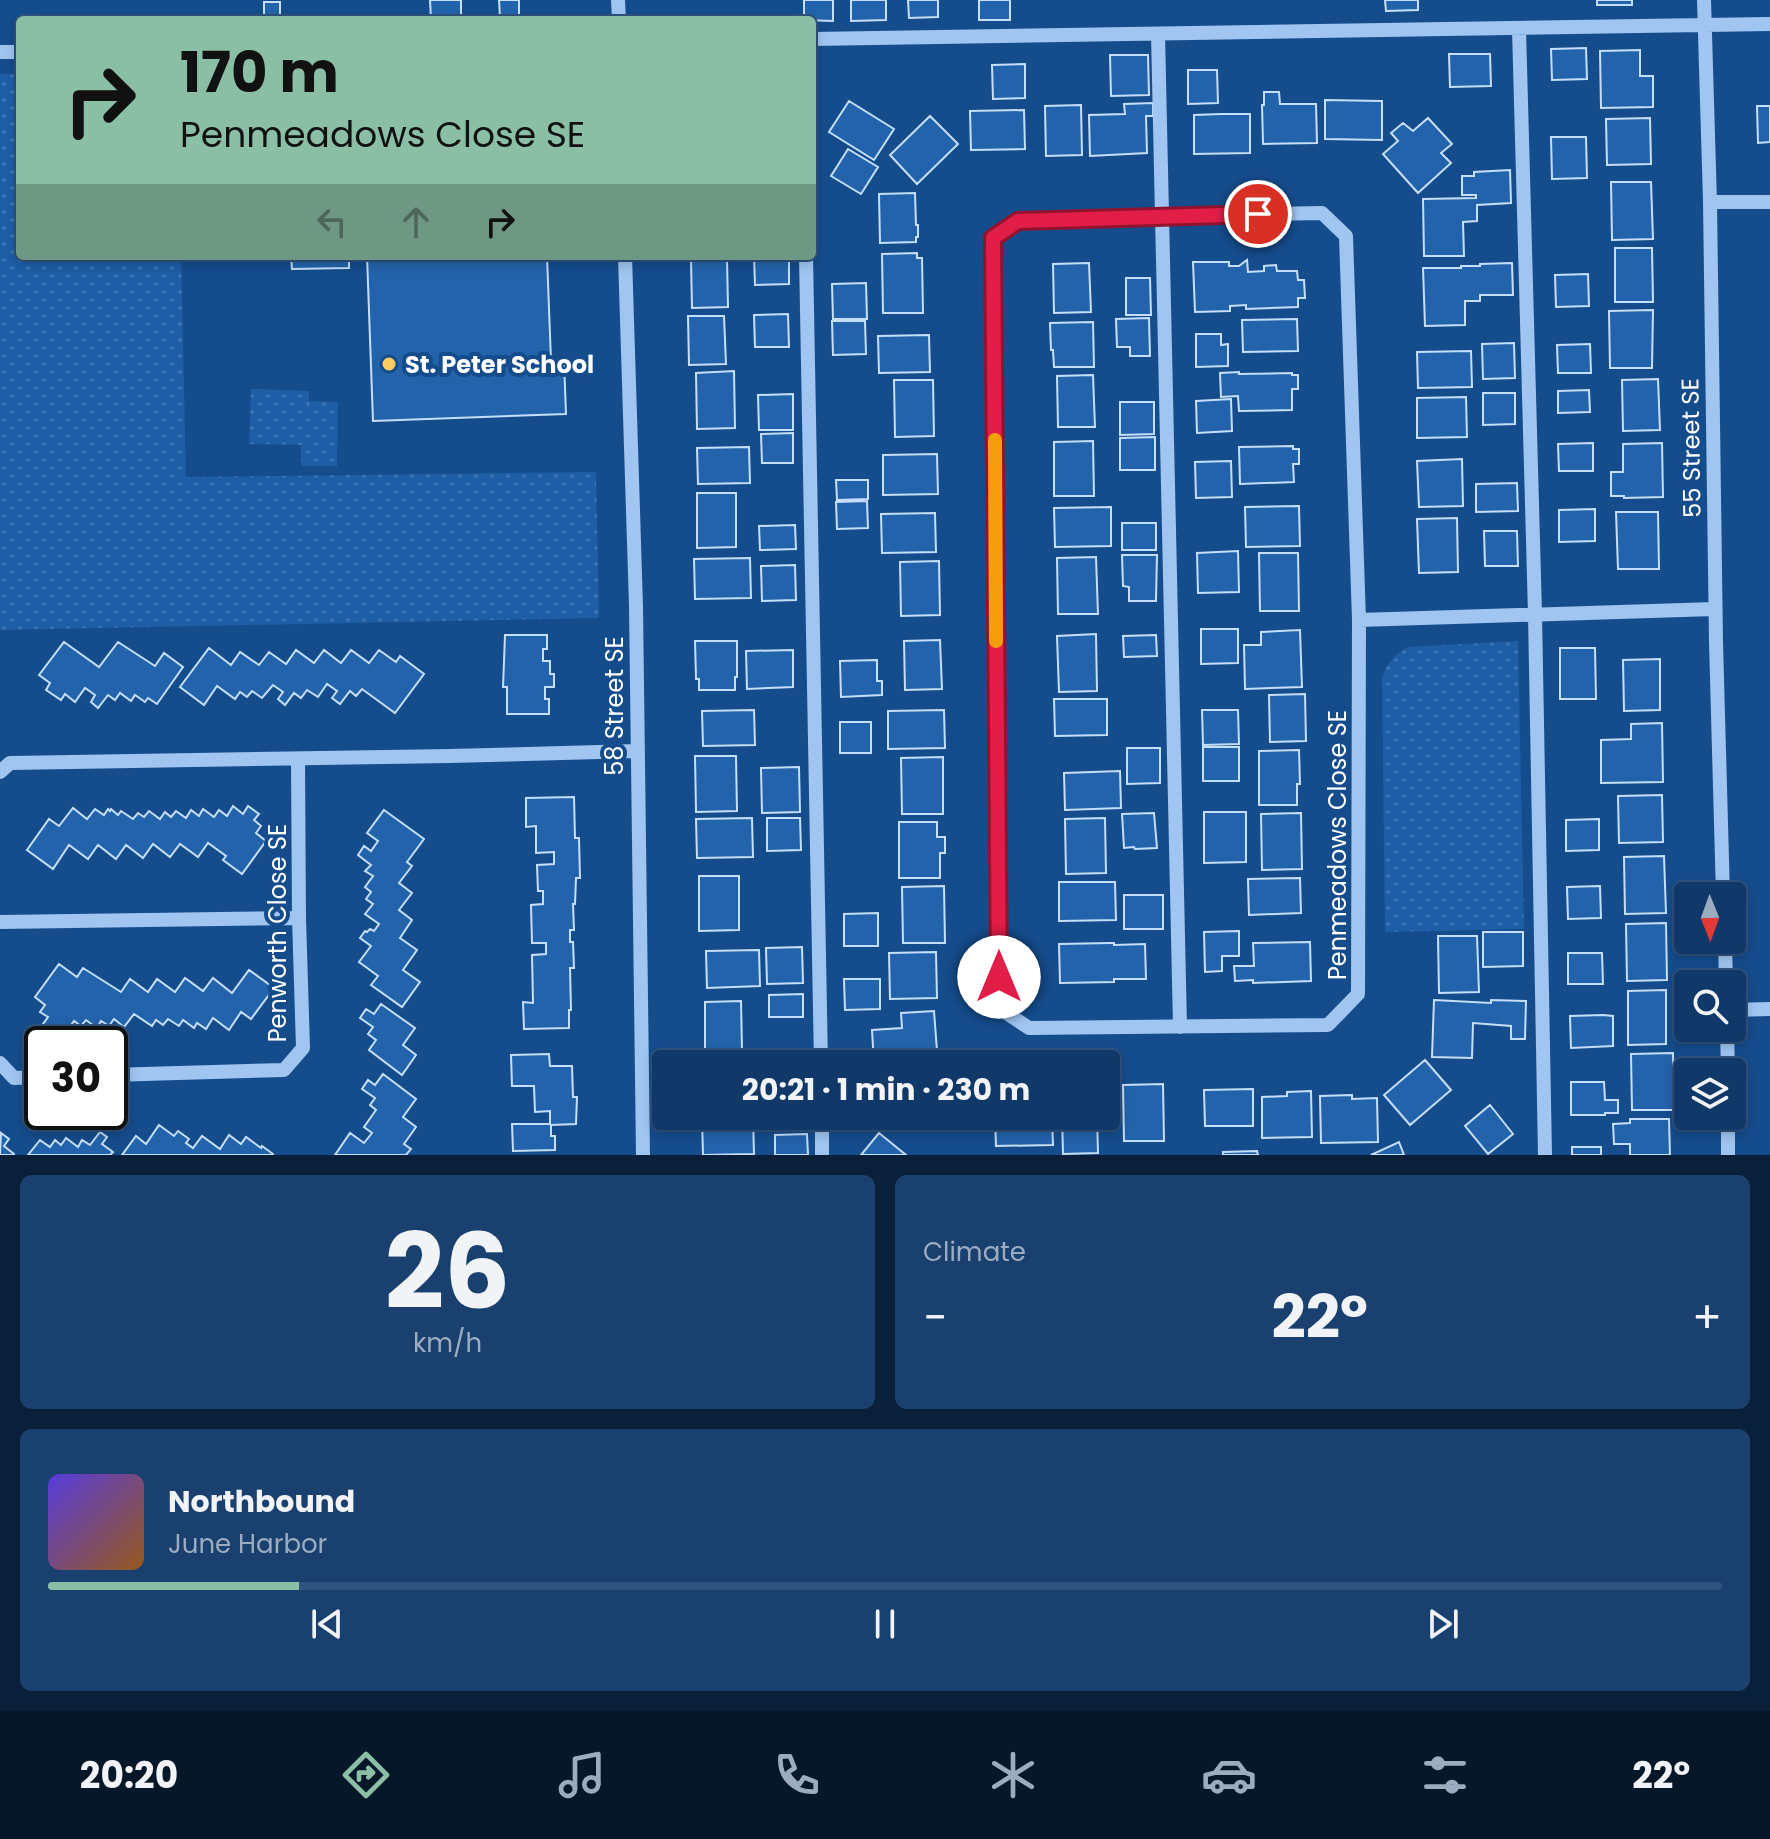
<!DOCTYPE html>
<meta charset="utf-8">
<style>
:root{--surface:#103969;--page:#19406f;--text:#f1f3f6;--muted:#9cacc0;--line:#30537d;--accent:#8abfa5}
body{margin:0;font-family:Poppins,sans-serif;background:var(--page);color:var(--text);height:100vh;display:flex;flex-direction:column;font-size:30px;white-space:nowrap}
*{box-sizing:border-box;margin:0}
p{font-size:26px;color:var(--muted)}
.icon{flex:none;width:44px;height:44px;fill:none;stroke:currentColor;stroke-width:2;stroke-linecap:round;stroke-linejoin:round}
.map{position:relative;height:1155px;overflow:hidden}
.drawer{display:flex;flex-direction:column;gap:20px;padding:20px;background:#091f3a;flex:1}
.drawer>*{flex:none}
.top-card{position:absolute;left:16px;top:16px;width:800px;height:244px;border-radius:8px;box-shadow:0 4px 12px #0003,0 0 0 2px var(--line);background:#8abfa5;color:#111;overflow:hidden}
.needle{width:52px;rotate:179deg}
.fabs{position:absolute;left:1674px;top:882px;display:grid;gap:16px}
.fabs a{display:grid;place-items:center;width:72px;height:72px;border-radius:8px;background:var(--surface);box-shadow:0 4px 12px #0003,0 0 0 2px var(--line);font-size:40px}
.speed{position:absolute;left:24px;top:1026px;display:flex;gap:16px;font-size:40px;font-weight:700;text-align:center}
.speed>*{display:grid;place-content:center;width:104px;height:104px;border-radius:50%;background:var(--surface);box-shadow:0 4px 12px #0003,0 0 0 2px var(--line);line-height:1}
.speed .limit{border:4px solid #111;border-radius:12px;background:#fff;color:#111}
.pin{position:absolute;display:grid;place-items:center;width:68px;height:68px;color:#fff;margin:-34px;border:4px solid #fff;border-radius:50%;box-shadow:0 2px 8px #0007}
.me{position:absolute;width:88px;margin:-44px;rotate:0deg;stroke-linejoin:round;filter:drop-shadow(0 0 6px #0008)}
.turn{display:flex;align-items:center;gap:28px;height:168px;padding:0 32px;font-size:36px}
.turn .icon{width:104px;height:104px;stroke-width:2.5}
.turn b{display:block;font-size:56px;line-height:68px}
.lanes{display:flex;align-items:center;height:76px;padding:0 32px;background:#0003;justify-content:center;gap:40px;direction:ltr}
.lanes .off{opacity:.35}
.big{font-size:60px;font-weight:700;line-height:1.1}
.drawer .tile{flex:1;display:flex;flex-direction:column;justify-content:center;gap:12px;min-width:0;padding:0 28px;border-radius:12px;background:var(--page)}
.drawer .dial{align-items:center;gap:0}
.dial b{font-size:104px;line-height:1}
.song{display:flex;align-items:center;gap:24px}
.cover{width:96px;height:96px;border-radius:12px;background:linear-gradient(135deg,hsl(250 70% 55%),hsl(30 70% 35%))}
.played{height:8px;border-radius:4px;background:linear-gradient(90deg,var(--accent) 15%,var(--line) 15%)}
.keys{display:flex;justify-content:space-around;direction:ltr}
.heat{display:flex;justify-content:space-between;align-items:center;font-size:44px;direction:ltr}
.drawer .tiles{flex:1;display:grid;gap:20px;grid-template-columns:1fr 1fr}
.tile:last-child{grid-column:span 2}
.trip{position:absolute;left:652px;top:1050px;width:468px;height:80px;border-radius:8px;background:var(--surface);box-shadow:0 4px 12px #0003,0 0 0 2px var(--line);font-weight:700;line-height:80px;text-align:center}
.tab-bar{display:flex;height:128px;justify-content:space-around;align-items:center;background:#06172a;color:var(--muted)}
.tab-bar .icon{width:56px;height:56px}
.tab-bar .active{color:var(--accent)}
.tab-bar b{font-size:36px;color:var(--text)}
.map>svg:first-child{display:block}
.park{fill:url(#park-dots)}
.building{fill:#2363ab;stroke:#c5dffb;stroke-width:2}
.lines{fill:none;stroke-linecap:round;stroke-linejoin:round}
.minor{stroke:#9fc5f0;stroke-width:14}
.route-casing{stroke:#92132f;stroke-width:20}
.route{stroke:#e11d48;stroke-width:14}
.slow{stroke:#f59e0b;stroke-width:14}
.poi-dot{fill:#ffcc5e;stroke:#154c8c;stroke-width:3}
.labels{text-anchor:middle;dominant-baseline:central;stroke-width:8;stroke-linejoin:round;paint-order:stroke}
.poi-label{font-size:24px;font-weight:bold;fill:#fff;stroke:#154c8c;text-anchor:start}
.street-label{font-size:24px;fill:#fff;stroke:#154c8c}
</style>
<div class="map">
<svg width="1770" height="1155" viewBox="0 0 1770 1155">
<defs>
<pattern id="park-dots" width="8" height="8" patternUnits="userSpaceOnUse" patternTransform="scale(2)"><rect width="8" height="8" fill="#1d5ea6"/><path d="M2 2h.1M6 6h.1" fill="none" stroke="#3f76b3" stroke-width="1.8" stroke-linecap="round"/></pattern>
</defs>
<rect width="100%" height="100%" fill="#154c8c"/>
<path class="park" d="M0,74H20V256H181L186,477L596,472L599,618L0,630Z
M251,389L309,391V401L338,402L337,466H301V445L249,444Z
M1518,641L1524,929L1385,932L1382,678C1387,663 1394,655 1408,647Z"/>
<path class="building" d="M430,0H461V20H431Z
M499,0H519V18H500Z
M804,0H833V21L804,20Z
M851,0H886V20L851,21Z
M908,0H938V17L909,18Z
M979,0H1010V20H979Z
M1385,0H1418V10L1386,11Z
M1597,0H1632V5H1597Z
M264,2H280V20H264Z
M1586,48L1587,79L1552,80L1551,49Z
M1640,50V76H1653V107L1601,108L1600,51Z
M1449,54H1490L1491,86L1450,87Z
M1110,55H1148L1149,95L1111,96Z
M1025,64V98L993,99L992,65Z
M1188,70H1217L1218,103L1188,104Z
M1264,92H1279L1280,104H1316L1317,143L1263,144L1262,105H1264Z
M1325,100L1382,101V140L1325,139Z
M849,101L894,129L874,160L829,132Z
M1153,103V116H1146L1147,153L1090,156L1089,115L1125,114L1124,104Z
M1081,105L1082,155L1046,156L1045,106Z
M1757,106H1770V142L1758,143Z
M1024,110L1025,149L971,150L970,111Z
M1221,114H1250V153L1194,154V115Z
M930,116L958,144L917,184L890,155Z
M1428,118L1452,144L1441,153L1451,163L1418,193L1383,154L1398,141L1391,133L1403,123L1413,131Z
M1650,118L1651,164L1607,165L1606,119Z
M1551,137H1586L1587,178L1552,179Z
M848,149L878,167L861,194L831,176Z
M1510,170L1511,203L1477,205V221L1463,222L1464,256H1424L1423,199L1476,198V195H1462V176H1474V172Z
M1611,182H1651L1653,239L1612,240Z
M915,193L916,225H918V237H916V242L880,243L879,194Z
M1615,248H1652L1653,302H1615Z
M917,253V258H922L923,313H883L882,254Z
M291,256H349V268L292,269Z
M367,256H547L551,361H564L566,414L373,421Z
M754,256H789V284L755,285Z
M727,258L728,307L692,308L691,259Z
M1247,260L1248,272L1264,271V266L1276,265L1277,271H1297L1298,280H1304L1305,298H1298V307L1246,309V305L1230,306V311L1195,312L1193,262H1229V266H1239Z
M1089,263L1091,312L1054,313L1053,264Z
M1512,263L1513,295H1480V301H1465V325L1425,326L1423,268H1461V266H1480V264Z
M1588,274L1589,306L1556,307L1555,275Z
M1126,278H1150L1151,315H1126Z
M866,283L867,319H833L832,284Z
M1653,310L1652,368H1610L1609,311Z
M788,314L789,347H755L754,315Z
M688,316H724L726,364L689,365Z
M1149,318L1150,356H1130V347H1117L1116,319Z
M1297,319L1298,351L1243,352L1242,320Z
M832,321H865L866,354L833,355Z
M1093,322L1094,367H1054L1053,350H1051L1050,323Z
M1196,334H1221V345L1228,344V366L1196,367Z
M929,335L930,372L879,373L878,336Z
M1514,343L1515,378L1483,379L1482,344Z
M1590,344L1591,373H1558L1557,345Z
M1471,351L1472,387L1418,388L1417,352Z
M734,371L735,428L697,429L696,373Z
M1239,372V374L1292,373V375H1298V389H1292V410L1239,411L1238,396L1221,397L1220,373Z
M1093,375L1095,427H1058L1057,376Z
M1658,379L1660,430L1623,431L1622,380Z
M894,380H933L934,436L895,437Z
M1589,390L1590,412L1558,413V391Z
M1483,393H1515V424L1483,425Z
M793,394V430H759L758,395Z
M1466,397L1467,437L1417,438V398Z
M1231,399L1232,431L1197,433L1196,401Z
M1120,402H1154V434L1120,435Z
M793,433V463H762L761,434Z
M1155,437V470H1120V438Z
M1093,441L1094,496H1054V442Z
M1593,443V471H1559L1558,444Z
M1662,443L1663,497L1624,498V496H1611V472H1623V444Z
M1293,446V449H1299V464H1293L1294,482L1240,484L1239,447Z
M749,447L750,483L698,484L697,448Z
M937,454L938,494L883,495V455Z
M1462,459L1463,506L1419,507L1417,461Z
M1231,461L1232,497L1196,498L1195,462Z
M836,480H868V499L837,500Z
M1517,483L1518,511L1476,512V484Z
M697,493H736V547L697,548Z
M867,501L868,528L837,529L836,502Z
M1299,506L1300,546L1246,547L1245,507Z
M1111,507V546L1055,547L1054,508Z
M1595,509V541L1559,542V510Z
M1616,512H1658L1659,569H1618Z
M935,513L936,552L882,553L881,514Z
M1457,518L1458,572L1419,573L1417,519Z
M1122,523H1156V550H1122Z
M795,525L796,549L760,550L759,526Z
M1484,531H1517L1518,566H1485Z
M1238,551L1239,592L1198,593L1197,553Z
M1259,553H1298L1299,611H1260Z
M1122,555H1157L1156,601H1129V587L1123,586Z
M1096,557L1098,614H1058L1057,558Z
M750,558L751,598L695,599L694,559Z
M939,561L940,615L901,616L900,562Z
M795,565L796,600L762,601L761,566Z
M1201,629H1238V663L1201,664Z
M1300,630L1302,687L1245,689L1244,645H1261V632Z
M1096,634L1097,691L1059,692L1057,636Z
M505,635H547V649H543V661H550V674H554V687H545V699H549V714H507V687H503Z
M1156,635L1157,656L1124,657L1123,636Z
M940,640L942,689L905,690L904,641Z
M695,641H737V677H735V690H699V679H696Z
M64,642L99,667L118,642L155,666L164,653L183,667L157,704L148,698L145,702L135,695L131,701L120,693L115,700L108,695L98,708L91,702L95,695L85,688L75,702L65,694L61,700L46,690L50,683L39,675Z
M209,648L231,665L240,652L259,665L269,652L286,664L296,650L314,663L324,650L341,663L351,650L369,663L379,650L396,662L400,656L424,674L395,713L362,689L356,696L350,691L340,704L332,698L337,691L327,684L318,697L307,690L301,698L294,693L285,705L278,699L283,692L273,685L262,698L252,691L247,697L240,692L235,699L217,686L204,705L180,687Z
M1560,648H1595L1596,699H1560Z
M793,650V687L747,689L746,651Z
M1660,659V710L1624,711L1623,660Z
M877,660V681H882V695L841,697L840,661Z
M1305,694L1306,741L1270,742L1269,695Z
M1054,699H1107V735L1055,736Z
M754,710L755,745L703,746L702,711Z
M944,710L945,748L888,749V711Z
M1202,710H1238L1239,744L1203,745Z
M840,722H871V753H840Z
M1662,723L1663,782L1601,783V740L1631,739V724Z
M1203,747H1239V781H1203Z
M1127,748H1160V783L1127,784Z
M1299,750L1300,784H1297V805H1259V751Z
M695,756H736L737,811L696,812Z
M943,757V814H902L901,758Z
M799,767L800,812L762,813L761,768Z
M1120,771L1121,808L1065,810L1064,773Z
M1662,795L1663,842L1619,843L1618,796Z
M574,797L575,838H579L580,878H576L575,904H573L574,930H570V942H573L574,968H570L571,1010H569V1028L524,1029L523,1002L533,1003L532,955L546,954V943H532L531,905L543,904V891H538L537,865L554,864V852L536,853V826L526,827V798Z
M233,806L243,814L248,806L259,814L254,820L261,826L256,833L266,841L242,874L223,860L226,856L208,843L198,857L180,844L170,857L153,844L143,858L126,845L116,859L98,845L88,859L69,845L53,869L27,850L49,819L59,826L73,808L87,819L95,809L104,815L108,809L110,811L111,809L118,815L121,811L133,819L138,813L144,817L149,811L160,819L165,812L171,817L176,811L186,818L191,810L199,816L203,809L214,817L219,810L227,816Z
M384,810L424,839L407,862L412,866L399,883L412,893L399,910L412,920L400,938L417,950L403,970L420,982L402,1007L371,985L378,976L359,962L371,946L360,938L365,931L367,932L370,929L374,931L379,924L365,914L373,904L366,899L371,892L365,887L373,876L365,871L371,865L358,855L364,846L371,851L378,841L367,833Z
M1204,812H1246V862L1204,863Z
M1154,813L1157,848L1135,849L1134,847L1124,848L1122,814Z
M1301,813L1302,869L1262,870L1261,814Z
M752,818L753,857L697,858L696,819Z
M767,818H800L801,850L767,851Z
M1105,818L1106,873L1066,874L1065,819Z
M1599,819V850L1566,851V820Z
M899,822H937V837H945V853H940V878H899Z
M1664,856L1666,913L1625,914L1624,857Z
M699,876H739V930L699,931Z
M1300,878L1301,913L1249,915L1248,879Z
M1059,882H1115L1116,920L1059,921Z
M944,886L945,943H903L902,887Z
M1600,886L1601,918L1568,919L1567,887Z
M1124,895H1163V929H1124Z
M878,913V946H844V914Z
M1666,923L1667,980L1627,981L1626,924Z
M1239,931V956H1222V971L1205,972L1204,932Z
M1483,932H1523V966L1483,967Z
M1438,936H1477L1479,992L1439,993Z
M1310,942L1311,981L1253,983V980L1235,981L1234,966H1254L1253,943Z
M1110,943H1114V945L1145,944L1146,979H1114V982L1060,983L1059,944Z
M802,947L803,983L767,984L766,948Z
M759,950L760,986L707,988L706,951Z
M936,952L937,998L890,999L889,953Z
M1568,953H1602L1603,984H1568Z
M59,964L77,977L83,968L121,992L130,979L148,992L157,979L175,992L185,978L203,991L213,978L232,993L249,970L274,988L251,1019L241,1012L229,1030L213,1018L206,1029L197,1023L194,1028L183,1020L179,1026L168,1019L163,1025L156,1020L152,1026L134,1014L124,1027L114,1019L109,1026L101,1021L97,1028L86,1020L81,1026L74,1021L67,1031L59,1025L56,1029L53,1027L51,1029L43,1024L48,1017L40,1012L45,1005L35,997Z
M844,979H880V1009L845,1010Z
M1666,990V1044L1628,1045V991Z
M803,994V1017H769V995Z
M1434,1000L1491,1003V1000L1526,1001L1525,1039H1511V1026L1473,1023L1472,1058L1432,1057Z
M741,1001L742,1050H705V1002Z
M381,1004L415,1028L403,1045L416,1055L402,1075L369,1050L376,1040L368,1034L373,1027L360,1018L366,1009L374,1014Z
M934,1011L938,1064H874L872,1030L902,1028L901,1013Z
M1603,1015L1613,1016V1046L1571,1048L1570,1016Z
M1673,1053L1674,1110H1632L1631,1054Z
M549,1054L550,1066H572L573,1097H577L576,1124L551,1125V1136H555V1150L513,1151L512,1124H550V1111L535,1112L534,1086H512L511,1055Z
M754,1059V1064H713V1061Z
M1425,1060L1451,1090L1410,1125L1384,1095Z
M383,1074L416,1099L403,1117L416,1127L404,1144L411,1149L406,1155H335L350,1133L364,1143L372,1133L364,1127L376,1110L370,1105L375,1098L362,1089L368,1080L375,1085Z
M1571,1082H1604L1605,1100H1618V1113H1605V1115H1571Z
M1163,1084L1164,1141H1124L1123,1085Z
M1253,1089V1126H1205L1204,1090Z
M1311,1091L1312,1137L1262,1138V1097L1287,1096V1092Z
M1352,1095V1099L1377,1098L1378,1142L1321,1143L1320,1096Z
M1490,1105L1513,1134L1488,1154L1465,1126Z
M950,1116H976L965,1129Z
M995,1116H1052L1053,1145L996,1146Z
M1062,1116H1097L1098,1153L1063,1154Z
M753,1117L754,1154L703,1155L702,1119Z
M1630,1119H1669L1670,1155H1630V1144H1614L1613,1124L1630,1123Z
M159,1125L174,1136L178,1131L189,1139L186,1143L193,1148L202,1136L220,1149L229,1135L241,1144L246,1137L261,1148L262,1146L273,1154L272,1155H122L136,1136L146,1144Z
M100,1132L107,1137L102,1144L113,1152L110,1155H28L40,1140L50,1147L55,1140L61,1145L66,1138L78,1147L82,1140L90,1145Z
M1,1133L9,1139L4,1146L14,1154V1155H0Z
M879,1133L906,1155H861Z
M807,1134L808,1155H775V1135Z
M1399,1142L1404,1155H1371Z
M1572,1147H1601V1155H1572Z
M1257,1151L1258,1155H1223V1152Z"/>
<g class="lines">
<path class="minor" d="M618,0L619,20
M1704,0L1710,202L1716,642L1723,896
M1519,29L1535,614L1545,1155
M1158,34L1180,1027
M812,39L1770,24
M0,52H20
M1710,202H1770
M1322,213L1346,236L1359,620L1358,994L1328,1025L1029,1028L999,1008L993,238L1018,221L1162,216Z
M625,256L636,606L643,1155
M806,256L821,1064
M1359,620L1715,609
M0,772L10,763L450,756L636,751
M0,922L299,918
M1725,940L1726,984
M1732,1010L1770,1009
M1727,1028L1728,1072
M0,1063L14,1078L42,1077
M110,1075L284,1070L303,1048L299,918L298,759
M822,1116V1155
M1728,1116V1155"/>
</g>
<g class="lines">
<g class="route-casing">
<path id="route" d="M999,977L993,238L1018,221L1258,214"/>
</g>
<use href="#route" class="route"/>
<path class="slow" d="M995,440L996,641"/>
</g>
<circle class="poi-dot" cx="389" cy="364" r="8"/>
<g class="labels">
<g class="poi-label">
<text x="405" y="364">St. Peter School</text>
</g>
<g class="street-label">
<text transform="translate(1691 448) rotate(-91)">55 Street SE</text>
<text transform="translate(614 706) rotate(-90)">58 Street SE</text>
<text transform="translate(1337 845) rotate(-90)">Penmeadows Close SE</text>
<text transform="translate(277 933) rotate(-90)">Penworth Close SE</text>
</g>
</g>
</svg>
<div class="fabs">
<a><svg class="needle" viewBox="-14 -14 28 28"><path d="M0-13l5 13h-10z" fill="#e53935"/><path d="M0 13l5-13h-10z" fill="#9cacc0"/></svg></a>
<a><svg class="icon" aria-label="search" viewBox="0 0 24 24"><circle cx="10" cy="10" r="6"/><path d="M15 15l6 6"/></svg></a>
<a><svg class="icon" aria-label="layers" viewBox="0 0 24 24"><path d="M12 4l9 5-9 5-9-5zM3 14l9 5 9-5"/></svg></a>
</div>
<div class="speed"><div class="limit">30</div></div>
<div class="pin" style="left:1258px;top:214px;background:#d93025"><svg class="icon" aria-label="arrive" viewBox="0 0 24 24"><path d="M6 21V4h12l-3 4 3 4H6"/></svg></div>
<svg class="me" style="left:999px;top:977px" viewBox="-20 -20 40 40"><circle r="19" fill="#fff"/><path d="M0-13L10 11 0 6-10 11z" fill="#e11d48"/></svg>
<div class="trip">20:21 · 1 min · 230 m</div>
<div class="top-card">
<div class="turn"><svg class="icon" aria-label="right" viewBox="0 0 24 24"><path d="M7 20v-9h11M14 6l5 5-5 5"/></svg><div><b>170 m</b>Penmeadows Close SE</div></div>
<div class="lanes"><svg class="icon off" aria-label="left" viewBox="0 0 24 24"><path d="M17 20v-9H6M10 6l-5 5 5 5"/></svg><svg class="icon off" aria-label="ahead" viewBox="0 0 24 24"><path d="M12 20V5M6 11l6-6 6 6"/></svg><svg class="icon" aria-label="right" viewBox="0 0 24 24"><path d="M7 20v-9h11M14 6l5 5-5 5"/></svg></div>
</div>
</div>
<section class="drawer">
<div class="tiles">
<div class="tile dial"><b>26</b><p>km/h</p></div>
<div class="tile"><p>Climate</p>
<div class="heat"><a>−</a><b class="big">22°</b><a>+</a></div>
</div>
<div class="tile">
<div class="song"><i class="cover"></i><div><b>Northbound</b><p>June Harbor</p></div></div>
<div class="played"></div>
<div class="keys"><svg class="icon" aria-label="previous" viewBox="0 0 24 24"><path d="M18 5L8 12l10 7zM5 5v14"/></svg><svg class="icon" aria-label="pause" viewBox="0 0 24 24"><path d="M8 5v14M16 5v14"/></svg><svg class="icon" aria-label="next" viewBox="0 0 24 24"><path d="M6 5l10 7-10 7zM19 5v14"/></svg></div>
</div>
</div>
</section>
<nav class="tab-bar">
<b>20:20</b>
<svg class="icon active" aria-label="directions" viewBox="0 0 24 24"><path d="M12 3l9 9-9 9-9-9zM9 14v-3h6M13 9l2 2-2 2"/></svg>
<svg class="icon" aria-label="music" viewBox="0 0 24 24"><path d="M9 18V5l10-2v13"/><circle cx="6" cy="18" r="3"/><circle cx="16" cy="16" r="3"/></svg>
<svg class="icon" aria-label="phone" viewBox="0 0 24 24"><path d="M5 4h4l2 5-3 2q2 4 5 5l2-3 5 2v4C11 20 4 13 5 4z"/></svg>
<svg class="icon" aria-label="climate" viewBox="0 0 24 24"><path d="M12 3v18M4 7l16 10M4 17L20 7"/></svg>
<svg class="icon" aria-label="car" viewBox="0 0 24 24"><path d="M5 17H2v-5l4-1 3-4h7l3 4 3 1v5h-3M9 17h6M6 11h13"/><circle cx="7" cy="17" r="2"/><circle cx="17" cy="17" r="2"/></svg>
<svg class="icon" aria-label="filters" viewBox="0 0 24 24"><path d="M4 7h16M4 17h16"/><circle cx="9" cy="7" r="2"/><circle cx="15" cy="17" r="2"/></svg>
<b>22°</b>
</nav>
